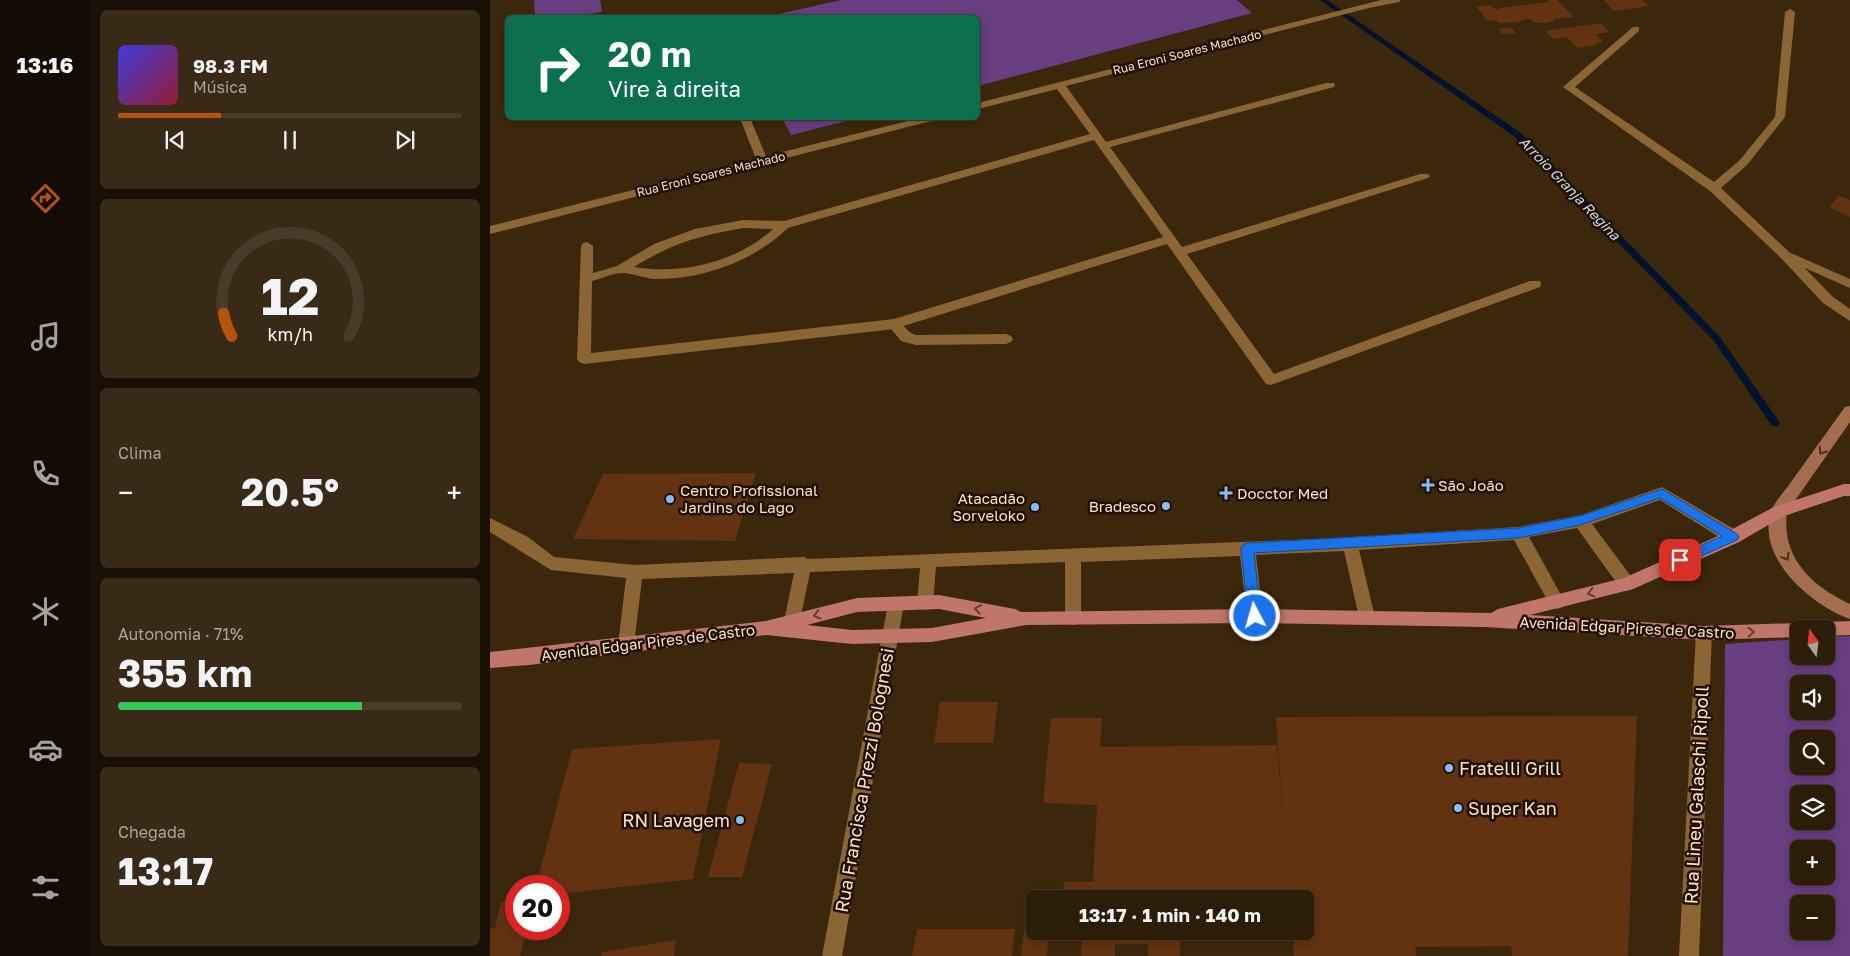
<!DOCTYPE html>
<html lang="pt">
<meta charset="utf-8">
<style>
:root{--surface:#2c1d09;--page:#382a17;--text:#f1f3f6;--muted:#a6a29c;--line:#483b2a;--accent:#b45309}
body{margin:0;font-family:"Golos Text",sans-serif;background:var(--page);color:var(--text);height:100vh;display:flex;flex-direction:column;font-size:19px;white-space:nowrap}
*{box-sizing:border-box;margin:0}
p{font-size:16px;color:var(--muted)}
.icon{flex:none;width:28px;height:28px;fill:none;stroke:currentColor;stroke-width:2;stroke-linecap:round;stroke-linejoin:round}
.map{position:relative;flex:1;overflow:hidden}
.sheet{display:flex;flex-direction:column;gap:10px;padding:10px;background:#181005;width:400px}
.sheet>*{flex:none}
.hud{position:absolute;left:15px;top:15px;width:475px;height:105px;border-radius:8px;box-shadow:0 2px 8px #0003,0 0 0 1px var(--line);background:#0b6e4f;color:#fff;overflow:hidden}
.needle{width:32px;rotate:346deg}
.fabs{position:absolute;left:1300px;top:620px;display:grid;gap:10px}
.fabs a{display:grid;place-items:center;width:45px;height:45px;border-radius:8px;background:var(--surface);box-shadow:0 2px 8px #0003,0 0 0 1px var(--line);font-size:25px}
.speed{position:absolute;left:15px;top:875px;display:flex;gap:10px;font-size:25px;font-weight:700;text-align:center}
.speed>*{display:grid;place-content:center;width:65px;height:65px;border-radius:50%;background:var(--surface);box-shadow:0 2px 8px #0003,0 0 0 1px var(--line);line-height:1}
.speed .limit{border:8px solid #d22;background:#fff;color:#111}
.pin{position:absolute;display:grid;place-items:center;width:42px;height:42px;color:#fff;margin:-21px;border-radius:10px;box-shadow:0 2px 8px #0006}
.me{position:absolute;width:55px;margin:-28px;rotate:354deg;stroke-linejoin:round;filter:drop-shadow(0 0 4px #0008)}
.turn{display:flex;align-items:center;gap:18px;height:105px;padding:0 20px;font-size:22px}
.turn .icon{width:65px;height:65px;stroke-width:2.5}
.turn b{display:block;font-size:35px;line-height:42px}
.big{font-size:38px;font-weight:700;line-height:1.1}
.sheet .card{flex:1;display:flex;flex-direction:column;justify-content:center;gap:8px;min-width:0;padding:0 18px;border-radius:8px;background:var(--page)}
.sheet .dial{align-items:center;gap:0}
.dial svg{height:130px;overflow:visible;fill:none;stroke:var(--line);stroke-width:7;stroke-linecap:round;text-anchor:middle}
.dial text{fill:var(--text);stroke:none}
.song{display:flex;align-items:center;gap:15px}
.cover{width:60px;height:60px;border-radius:8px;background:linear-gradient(135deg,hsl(240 70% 55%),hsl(350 70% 35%))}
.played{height:5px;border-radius:2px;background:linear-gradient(90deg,var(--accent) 30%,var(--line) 30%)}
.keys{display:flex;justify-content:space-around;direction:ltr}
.heat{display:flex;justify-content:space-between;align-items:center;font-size:28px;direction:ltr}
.charge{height:8px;border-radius:4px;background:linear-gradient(90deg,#34c759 71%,var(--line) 0)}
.trip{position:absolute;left:536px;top:890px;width:288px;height:50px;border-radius:8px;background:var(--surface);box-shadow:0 2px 8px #0003,0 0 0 1px var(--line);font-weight:700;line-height:50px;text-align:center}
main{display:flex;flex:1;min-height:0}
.tab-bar{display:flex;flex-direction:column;width:90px;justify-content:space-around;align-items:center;background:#120c04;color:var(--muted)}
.tab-bar .icon{width:35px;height:35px}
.tab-bar .current{color:var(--accent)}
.tab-bar b{font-size:22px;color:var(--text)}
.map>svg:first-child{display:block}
.green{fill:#673e80;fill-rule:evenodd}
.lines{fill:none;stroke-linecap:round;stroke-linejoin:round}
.stream{fill:#00132d;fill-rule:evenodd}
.building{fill:#623211}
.lane{fill:#8b6533;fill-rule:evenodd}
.street{fill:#8b6533;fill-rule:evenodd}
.secondary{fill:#a56d4f;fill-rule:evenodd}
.primary{fill:#c0766a;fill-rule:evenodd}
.oneway{stroke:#4e311c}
.oneway2{stroke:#673e30}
.route{fill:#1a73e8;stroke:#114b97}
.poi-dot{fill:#83bcfb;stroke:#1f1000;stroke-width:2}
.labels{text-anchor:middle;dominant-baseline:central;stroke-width:5;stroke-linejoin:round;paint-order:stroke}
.far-street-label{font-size:12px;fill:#fae4cb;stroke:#1f1000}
.far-water-label{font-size:14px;font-style:italic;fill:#c9dcf1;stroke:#1f1000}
.poi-label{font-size:15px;fill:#fae4cb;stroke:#1f1000;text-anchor:start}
.street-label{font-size:15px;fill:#fae4cb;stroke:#1f1000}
.near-poi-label{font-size:18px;fill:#fae4cb;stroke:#1f1000;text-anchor:start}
.near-street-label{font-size:18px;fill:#fae4cb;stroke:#1f1000}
</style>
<main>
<nav class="tab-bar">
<b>13:16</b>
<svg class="icon current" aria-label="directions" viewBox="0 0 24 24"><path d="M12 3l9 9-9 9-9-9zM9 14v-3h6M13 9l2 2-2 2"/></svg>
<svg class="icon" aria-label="music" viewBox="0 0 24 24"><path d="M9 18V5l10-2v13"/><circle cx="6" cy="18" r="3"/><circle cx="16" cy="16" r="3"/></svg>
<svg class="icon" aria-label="phone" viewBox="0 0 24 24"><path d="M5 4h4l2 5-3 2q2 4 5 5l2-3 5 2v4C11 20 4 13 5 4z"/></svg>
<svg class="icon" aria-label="climate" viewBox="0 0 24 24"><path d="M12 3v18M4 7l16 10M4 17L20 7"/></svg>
<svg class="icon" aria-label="car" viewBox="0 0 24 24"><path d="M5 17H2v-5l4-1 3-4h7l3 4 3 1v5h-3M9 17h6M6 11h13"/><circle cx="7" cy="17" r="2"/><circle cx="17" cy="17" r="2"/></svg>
<svg class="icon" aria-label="filters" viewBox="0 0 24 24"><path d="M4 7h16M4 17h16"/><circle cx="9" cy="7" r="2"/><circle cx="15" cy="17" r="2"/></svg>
</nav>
<section class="sheet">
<div class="card">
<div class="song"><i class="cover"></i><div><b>98.3 FM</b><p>Música</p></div></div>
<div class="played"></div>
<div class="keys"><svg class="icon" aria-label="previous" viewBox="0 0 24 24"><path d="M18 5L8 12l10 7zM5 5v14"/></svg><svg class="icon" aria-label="pause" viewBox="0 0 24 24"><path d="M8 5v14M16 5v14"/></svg><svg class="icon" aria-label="next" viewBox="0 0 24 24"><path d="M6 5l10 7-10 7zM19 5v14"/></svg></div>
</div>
<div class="card dial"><svg viewBox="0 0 100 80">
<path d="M14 69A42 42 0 1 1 86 69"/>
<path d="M14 69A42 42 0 0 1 9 55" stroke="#b45309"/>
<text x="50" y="56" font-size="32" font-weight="700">12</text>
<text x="50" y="72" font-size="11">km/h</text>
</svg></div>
<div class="card"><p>Clima</p>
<div class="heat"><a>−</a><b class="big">20.5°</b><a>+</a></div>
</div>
<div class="card"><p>Autonomia · 71%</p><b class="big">355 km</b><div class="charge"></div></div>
<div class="card"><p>Chegada</p><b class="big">13:17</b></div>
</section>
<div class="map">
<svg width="1360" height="956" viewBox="0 0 1360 956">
<rect width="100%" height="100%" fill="#3b270c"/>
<path class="green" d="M44,0H110L112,12L81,17H45Z
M351,0H747L762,13L488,86V18L275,17Z
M292,118H368L301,135Z
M1360,636V956H1233L1235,644L1309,639V656H1336V637ZM1309,684H1336V711H1309ZM1309,739H1336V766H1309ZM1309,794H1336V821H1309ZM1309,849H1336V876H1309ZM1309,904H1336V931H1309Z"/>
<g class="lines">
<path class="stream" d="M830,0H837L1031,133L1230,337L1288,420L1290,423L1288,426H1282L1224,341L1025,137Z"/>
</g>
<path class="building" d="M1057,0H1067L1084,17L1063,19L1065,21L1055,23H1045L1040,19L1031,20L1032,22L1009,23L1006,20L998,21L986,7L1001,5L1005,9H1010L1009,8L1058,2Z
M1114,0H1152L1158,6L1124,11Z
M1111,23L1119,32L1106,34L1113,42L1106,43L1108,45L1087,48L1077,37L1063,39L1055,31Z
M1022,28L1026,33L1012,34L1008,29Z
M1349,196L1360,200V217L1339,207Z
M266,473L245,541L83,539L113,474Z
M450,702H508L503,743H444Z
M1147,716L1138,956H1022L1021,946L925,947L926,956H804L803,931H815V899H572L574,882H603L607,805L553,803L561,718H612L610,747L787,745L794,832L786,717Z
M231,739L203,879L69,894V886H46L82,749Z
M249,763L282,764L252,877H218Z
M26,901V929H37L30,956H0V929L5,928L11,902Z
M427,929H525L522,956H422Z
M534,930L559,931L557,956H531Z
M592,931H690V956H658V944H625V956H591Z
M186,940L184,956H111L112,952Z"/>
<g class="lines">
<path class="lane" d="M1294,250L1360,279V288L1290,257L1288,254Z
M404,319C414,322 416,333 426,335L516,334L521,336L523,339L521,342L516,344L426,345L411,341L397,324L399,321Z
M1172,487L1249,532L1251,537L1249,542L1243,543L1237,542L1170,500L1102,524L1143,579L1145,584L1143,589L1137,591L1131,589L1087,528L1039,537L1075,602L1073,607L1067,609L1061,607L1024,540L869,550L885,617L883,622L877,624L871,622L869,617L854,551L766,555L773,616L771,621L765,623L759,621L757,616L750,556L591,562V618L589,623L583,625L577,623L575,618V562L446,567L443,603L441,608L435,610L429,608L427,603L430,568L320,572L310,621L308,626L302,628L296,626L294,621L304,573L152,579L144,645L142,650L136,653L130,650L128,645L136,578L61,570L0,532V518L38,537L64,557L145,565L314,557L318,559L827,539L1028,527L1091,515Z"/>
<path class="street" d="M891,0H911L909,2L879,8L576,86L616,142L836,83H844L845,85L844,87L620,147L692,247L930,174H938L940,176L938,178L697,254L784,374L1040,281H1050L1051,284L1050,287L781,385L776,384L677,244L404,329L94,364L89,362L87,359L91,246L93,243L97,242L103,246V273L127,266L164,244L205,229L253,220L294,221L600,134L567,89L488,109V103ZM604,140L673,237L404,319L101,353L102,281C111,279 123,273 132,273C143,273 155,279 166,279C215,279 263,261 298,228ZM253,228L283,229C247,262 192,275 144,267C183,243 208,236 253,228Z
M1300,9L1305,12L1295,117L1257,165L1231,188L1298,251L1343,297L1360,309V321L1333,303L1290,257L1220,191L1073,87L1143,27H1149V31L1085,87L1224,182L1249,161L1285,117L1295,12Z
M250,118H260L276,156L430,118H446L445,120L0,234V226L266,159Z
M406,597L412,599L414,604L352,956H332L398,604L400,599Z
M1214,626L1220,628L1222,633L1209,956H1189L1206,633L1208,628Z"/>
<path class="secondary" d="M1360,406V422L1297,512C1291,557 1321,586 1360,604V619C1321,605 1266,558 1281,511C1285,501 1295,491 1301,482C1319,457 1337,432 1355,407Z"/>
<path class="primary" d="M1354,484H1360V496H1354L1294,516L1249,542L1143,589L1040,615L1214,626L1309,623L1315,625L1317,629H1309V637L1214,640L995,627L765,623L536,625L442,642L362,644L276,635L39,665L0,668V652L276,621L367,598L449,595L525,609L531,612L765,609L1001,613L1008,609L1134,578L1237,532L1284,507ZM449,609L496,618L442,628L362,630L317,625L367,612Z
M1360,621V635L1336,636V629H1328L1330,624L1336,622Z"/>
</g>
<defs><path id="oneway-chevron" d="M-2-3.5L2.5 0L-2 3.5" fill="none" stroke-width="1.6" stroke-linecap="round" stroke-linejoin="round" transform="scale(1.25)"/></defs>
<g class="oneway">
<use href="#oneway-chevron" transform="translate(1332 451) rotate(125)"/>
<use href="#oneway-chevron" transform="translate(1296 557) rotate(61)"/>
</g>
<g class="oneway2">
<use href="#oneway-chevron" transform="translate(1101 593) rotate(166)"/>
<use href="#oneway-chevron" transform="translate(488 609) rotate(-170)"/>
<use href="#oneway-chevron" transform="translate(327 615) rotate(166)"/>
<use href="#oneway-chevron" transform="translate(1261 632) rotate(-2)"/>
</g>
<path class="route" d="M1172,489L1247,534L1249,537L1247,540L1194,564H1185L1184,560L1185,557L1232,536L1170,498L1090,525L1028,538L764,553L771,616L769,620L765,622L760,620L758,616L751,548L753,545L757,543L1028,528L1090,516Z"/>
<g class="poi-dot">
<path d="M935.5 477.5h5v5h5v5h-5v5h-5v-5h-5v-5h5z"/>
<path d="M733.5 485.5h5v5h5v5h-5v5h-5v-5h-5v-5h5z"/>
<circle cx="180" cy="499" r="5"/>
<circle cx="676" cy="506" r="5"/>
<circle cx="545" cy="507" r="5"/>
<circle cx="959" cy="768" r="5"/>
<circle cx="968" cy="808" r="5"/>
<circle cx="250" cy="820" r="5"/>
</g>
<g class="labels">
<g class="far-street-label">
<text transform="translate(697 52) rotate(-14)">Rua Eroni Soares Machado</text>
<text transform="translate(221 174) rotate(-14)">Rua Eroni Soares Machado</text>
</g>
<g class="far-water-label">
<text transform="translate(1080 188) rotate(46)">Arroio Granja Regina</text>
</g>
<g class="poi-label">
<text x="948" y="485">São João</text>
<text x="190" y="490">Centro Profissional<tspan x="190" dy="17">Jardins do Lago</tspan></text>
<text x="747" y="493">Docctor Med</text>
<text x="535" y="498" text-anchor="end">Atacadão<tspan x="535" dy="17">Sorveloko</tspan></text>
<text x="666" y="506" text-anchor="end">Bradesco</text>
</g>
<g class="street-label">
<text transform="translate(1137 627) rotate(3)">Avenida Edgar Pires de Castro</text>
<text transform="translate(158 642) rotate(-7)">Avenida Edgar Pires de Castro</text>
</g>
<g class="near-poi-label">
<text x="969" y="768">Fratelli Grill</text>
<text x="978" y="808">Super Kan</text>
<text x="240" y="820" text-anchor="end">RN Lavagem</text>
</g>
<g class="near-street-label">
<text transform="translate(374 780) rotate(-80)">Rua Francisca Prezzi Bolognesi</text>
<text transform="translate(1206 795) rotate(-87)">Rua Lineu Galaschi Ripoll</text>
</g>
</g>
</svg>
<div class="fabs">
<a><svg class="needle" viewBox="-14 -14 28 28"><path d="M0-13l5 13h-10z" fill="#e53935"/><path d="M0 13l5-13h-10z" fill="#a6a29c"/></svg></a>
<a><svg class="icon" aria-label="sound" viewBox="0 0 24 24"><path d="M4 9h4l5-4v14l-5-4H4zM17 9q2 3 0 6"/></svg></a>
<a><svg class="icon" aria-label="search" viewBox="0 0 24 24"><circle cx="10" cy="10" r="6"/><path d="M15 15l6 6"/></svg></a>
<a><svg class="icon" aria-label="layers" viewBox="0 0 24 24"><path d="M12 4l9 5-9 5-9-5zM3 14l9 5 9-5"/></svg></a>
<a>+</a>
<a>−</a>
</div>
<div class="speed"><div class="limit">20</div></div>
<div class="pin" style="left:1190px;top:560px;background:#d93025"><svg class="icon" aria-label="arrive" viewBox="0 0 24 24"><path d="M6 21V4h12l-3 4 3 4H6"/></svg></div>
<svg class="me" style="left:765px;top:616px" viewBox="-20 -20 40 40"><circle r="17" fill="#1a73e8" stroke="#fff" stroke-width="3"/><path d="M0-11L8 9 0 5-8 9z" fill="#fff"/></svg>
<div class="trip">13:17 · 1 min · 140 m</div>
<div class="hud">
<div class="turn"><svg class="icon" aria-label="right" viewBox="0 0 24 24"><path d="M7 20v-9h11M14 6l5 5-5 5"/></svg><div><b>20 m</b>Vire à direita</div></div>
</div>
</div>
</main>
